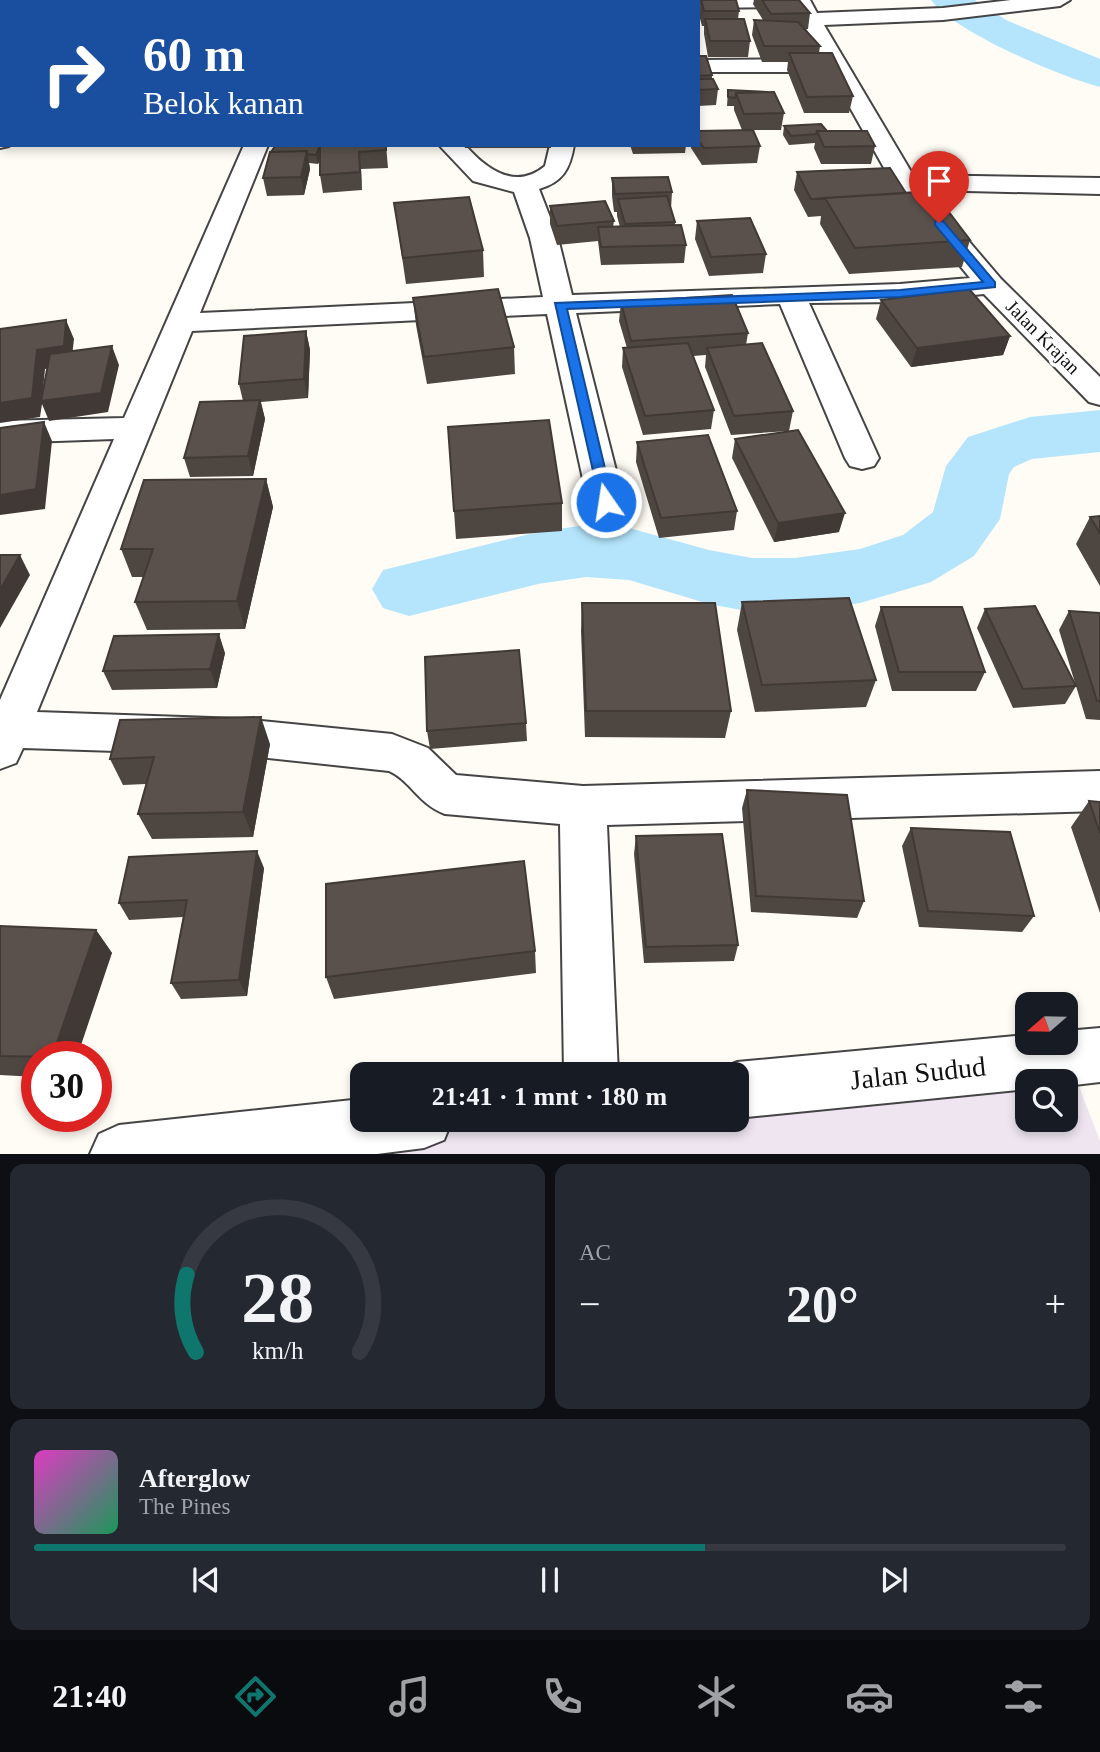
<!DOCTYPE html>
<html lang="id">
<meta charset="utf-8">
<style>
:root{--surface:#171b24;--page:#242831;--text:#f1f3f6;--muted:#9ea1a6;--line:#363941;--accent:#0f766e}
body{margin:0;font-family:Georgia,serif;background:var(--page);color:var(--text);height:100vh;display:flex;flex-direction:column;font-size:26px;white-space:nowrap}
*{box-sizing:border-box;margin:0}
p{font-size:23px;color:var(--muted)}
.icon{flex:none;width:38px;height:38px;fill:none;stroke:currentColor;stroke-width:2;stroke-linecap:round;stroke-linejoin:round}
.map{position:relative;height:1154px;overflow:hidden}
.drawer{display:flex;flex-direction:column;gap:10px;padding:10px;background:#0d0f14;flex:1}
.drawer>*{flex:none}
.hud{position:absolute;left:0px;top:0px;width:700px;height:147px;box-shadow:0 4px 10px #0003;background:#1a4fa0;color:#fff;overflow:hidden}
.needle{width:46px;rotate:250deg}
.buttons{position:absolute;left:1015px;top:992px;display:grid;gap:14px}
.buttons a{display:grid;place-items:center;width:63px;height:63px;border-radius:14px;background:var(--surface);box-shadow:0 4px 10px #0003;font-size:35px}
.speed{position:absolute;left:21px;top:1041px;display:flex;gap:14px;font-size:35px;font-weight:700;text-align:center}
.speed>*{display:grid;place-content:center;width:91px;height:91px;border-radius:50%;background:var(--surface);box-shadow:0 4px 10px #0003;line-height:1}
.speed .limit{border:10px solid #d22;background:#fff;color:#111}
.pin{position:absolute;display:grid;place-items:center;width:60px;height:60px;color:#fff;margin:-72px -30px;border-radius:50% 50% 50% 0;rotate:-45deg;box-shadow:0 0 7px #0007}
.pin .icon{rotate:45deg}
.me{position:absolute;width:77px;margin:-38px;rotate:347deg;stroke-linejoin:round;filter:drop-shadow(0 0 5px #0008)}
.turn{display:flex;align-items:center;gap:24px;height:147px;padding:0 28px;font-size:32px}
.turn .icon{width:91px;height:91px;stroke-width:2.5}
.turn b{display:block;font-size:49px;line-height:60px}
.big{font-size:52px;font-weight:700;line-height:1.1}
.drawer .card{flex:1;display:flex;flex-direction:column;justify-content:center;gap:10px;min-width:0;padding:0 24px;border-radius:14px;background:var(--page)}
.drawer .dial{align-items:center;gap:0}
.dial svg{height:182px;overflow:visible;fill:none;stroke:var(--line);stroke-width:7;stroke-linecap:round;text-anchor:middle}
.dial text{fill:var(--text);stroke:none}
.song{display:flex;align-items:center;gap:21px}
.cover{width:84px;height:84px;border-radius:10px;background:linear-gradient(135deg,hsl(310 70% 55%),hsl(150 70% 35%))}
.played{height:7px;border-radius:4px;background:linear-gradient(90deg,var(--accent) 65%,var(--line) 65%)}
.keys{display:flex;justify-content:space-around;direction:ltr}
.heat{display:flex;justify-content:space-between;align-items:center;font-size:38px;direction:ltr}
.drawer .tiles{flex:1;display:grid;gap:10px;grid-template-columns:1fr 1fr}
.card:last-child{grid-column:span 2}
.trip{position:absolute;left:350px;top:1062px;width:399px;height:70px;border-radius:14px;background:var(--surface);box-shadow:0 4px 10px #0003;font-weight:700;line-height:70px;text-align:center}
.tab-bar{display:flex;height:112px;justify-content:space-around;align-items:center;background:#090b0e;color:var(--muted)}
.tab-bar .icon{width:49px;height:49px}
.tab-bar .current{color:var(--accent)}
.tab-bar b{font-size:32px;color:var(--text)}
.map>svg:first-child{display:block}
.industrial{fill:#eee5f0;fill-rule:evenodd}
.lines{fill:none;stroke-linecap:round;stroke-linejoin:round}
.river{fill:#b4e5fc;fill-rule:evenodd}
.street-casing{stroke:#444;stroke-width:4}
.street{fill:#fff;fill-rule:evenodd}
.wall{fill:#4e4641}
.shaded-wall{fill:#403935}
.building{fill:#5b514c;stroke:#403935;stroke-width:2}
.route{fill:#1a73e8;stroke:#114b97;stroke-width:2}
.labels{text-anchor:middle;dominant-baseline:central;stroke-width:7;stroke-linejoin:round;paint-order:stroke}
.far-street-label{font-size:19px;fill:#111;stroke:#fff}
.near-street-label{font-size:28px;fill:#111;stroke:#fff}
</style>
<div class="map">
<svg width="1100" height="1154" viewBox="0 0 1100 1154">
<rect width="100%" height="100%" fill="#fffcf5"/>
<path class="industrial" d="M1065,1050L1100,1141V1154H255L423,1120H737V1086ZM1027,1082H1066V1120H1027Z"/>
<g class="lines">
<path class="river" d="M931,0H975L1006,20L1100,59V87C1061,77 954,32 931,0Z
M1100,410V452L1032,459L1014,467L1009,474L1000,519L974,556L931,582L860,603L795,613L752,612L709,604L629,580L586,577L538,584L409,616L383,608L372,589L383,570L538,532L586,525L629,528L709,550L752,558H795L860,549L903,535L933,512L946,466L968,437L1030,417Z"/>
<g class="street-casing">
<path id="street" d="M554,0H574V2H554Z
M652,0H810L817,13L943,8L1011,0H1070L1060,6L943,20L824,25L913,175L1100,178V194L925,190L1001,279L1100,377V405L1089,402L984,294L900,302L809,303L879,458L874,466L862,469L850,466L845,458L780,304L576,313L624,502L619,511L606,514L593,511L588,502L547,314L192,331L37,712L241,719L392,734L428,748L456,775L583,786L1100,771V811L607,825L618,1074H564L560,824L445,814C418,804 411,781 389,771L241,755L23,748L16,763L0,769V700L114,439L0,443V421L124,418L244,145H268L200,313L543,297L530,238L514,192L473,181L439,145H465C486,169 515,191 545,166L550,145H574C570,169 563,182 539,189L558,238L572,295L900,284L970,278L892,182L830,72H698V60L823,59L794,7L698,8V2Z
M0,131L2,145L9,146L0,148Z
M1100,1028V1082L1066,1086V1082H1027V1089L737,1118V1074H716L717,1070L737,1062L1027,1035V1043H1066V1031Z
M362,1099V1120H452L444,1140L424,1148L377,1154H90L99,1134L119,1125Z"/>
</g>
<use href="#street" class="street"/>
</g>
<path class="wall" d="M697,0H736L739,11L738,19L750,41L748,57H708L704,34V26H702L698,11V2H697Z
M754,0H799L810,13L808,29H804L820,46L819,53L853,96L849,113H804L787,70L788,62H762L752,35L754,20H763L753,4Z
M698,56L712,75V79L718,89L716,105L698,106Z
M0,67H2V106H0Z
M728,90L784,113L781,130H753L760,146L757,163L702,165L691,148V145H698V131L742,130L734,110V106H727Z
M784,126L827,131L875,146L871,164H821L814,148L815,143L789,145L783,135Z
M386,145L388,168L361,169L362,190L323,193L320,175V160L318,164L309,163L310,169L304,195L267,196L263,178L270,152Z
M464,145H551V148H465Z
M630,145H686L685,153L633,154Z
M797,172L906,193L970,240L962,267L849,274L820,224L821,216L808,217L794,190Z
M612,178L672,192L671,209L675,222V225L686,245L684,263L601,265L598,241L557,245L550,224V206L614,221L613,227H620L617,216V212H614L612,196Z
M394,203L483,250L484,277L406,284Z
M697,221L766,254L763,273L709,276L695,239Z
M413,298L514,347L515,374L427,384L416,325Z
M881,300L1010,336L1003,355L911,367L876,319Z
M621,302L748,333L746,345L793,411L789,431L731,435L705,367L706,355L693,356L714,410L711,429L643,435L622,367L623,348H627L619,321Z
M306,331L310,350L308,398L261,402L265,419L253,476L190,477L184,458L243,401L239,384Z
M735,439L839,532L774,542L732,458Z
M637,442L737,511L734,530L659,538L636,462Z
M266,479L273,507L245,629L147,630L135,602L144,577H132L121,549Z
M562,503V531L456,539L454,511Z
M1100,516V586L1076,544L1090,517Z
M742,602L876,680L866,707L755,712L737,630Z
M582,603L731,711L725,738L585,737L581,631Z
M881,607L985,672L976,691H892L875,626Z
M985,609L1075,683L1059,630L1069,611L1100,613V720L1086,719L1076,686L1065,704L1013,708L977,628Z
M225,653L217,688L112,690L103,671Z
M526,723L527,741L430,749L427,731Z
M270,744L253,837L152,839L138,814L146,784L123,785L110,759Z
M747,790L864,901L857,918L751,912L742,808Z
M1089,801L1100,802V913L1071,827Z
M911,828L1034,916L1022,932L919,927L902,846Z
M636,836L738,945L734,961L644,963L634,854Z
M264,868L247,996L181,999L171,983L183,917L129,920L119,903Z
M0,926L96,930L112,953L37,1057V1077L0,1075Z
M535,951L536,973L334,999L326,977Z"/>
<path class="shaded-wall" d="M321,145L324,151L318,164L316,155Z
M307,151L310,169L304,195L301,177Z
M359,152L361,169L362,190L360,172Z
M66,320L74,339L71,365L45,369L42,401L112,346L119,365L108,412L49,421L42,404L40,417L0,423V403L37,350Z
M306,331L310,350L308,398L304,379Z
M1010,336L1003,355L911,367L917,348Z
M260,400L265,419L253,476L248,456Z
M44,422L52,441L45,509L0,515V495Z
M266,479L273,507L245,629L237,601Z
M845,513L839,532L774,542L778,523Z
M20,555L30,575L0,628V590Z
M219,634L225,653L217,688L210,669Z
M261,717L270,744L253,837L243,812Z
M257,851L264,868L247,996L239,980Z
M96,930L112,953L77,1057H52Z"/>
<path class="building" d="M599,0H670V2H599Z
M701,0H736L739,11H704Z
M762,0H799L810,13L771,14Z
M705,19H744L750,41H710Z
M754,20L798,22L820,46H764Z
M789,53H832L853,96L807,97Z
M698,56H706L712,75L698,76Z
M0,67H2V90H0Z
M698,79H713L718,89L698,90Z
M728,90L768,92L736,93L735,98L728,97Z
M774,92L784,113L744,114L736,93Z
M821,124L827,131H817L816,134L791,136L784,126Z
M753,130L760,146L704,148L698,140V131Z
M817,131H867L875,146L824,147Z
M276,145H320L316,155L307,154V151L271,152Z
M320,145H386V150L359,152L360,172L320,175Z
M307,151L301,177L263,178L270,152Z
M890,168L906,193L811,199L797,172Z
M668,177L672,192L615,194L612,178Z
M933,191L970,240L855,248L825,198Z
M667,196L675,222L625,224L618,199Z
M469,197L483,250L403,258L394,203Z
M605,201L614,221L557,226L550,206Z
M750,218L766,254L711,257L697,221Z
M681,225L686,245L601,247L598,227Z
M498,289L514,347L424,357L413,298Z
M969,289L1010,336L917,348L881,300Z
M732,295L748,333L631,341L621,302Z
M66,320L64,346L37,350L32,398L0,403V329Z
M306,331L304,379L239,384L244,336Z
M688,343L714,410L645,416L623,348Z
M762,343L793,411L734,416L707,348Z
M112,346L101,393L41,401L50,354Z
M260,400L248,456L184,458L200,402Z
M549,420L562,503L454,511L448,427Z
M44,422L36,489L0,495V428Z
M798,430L845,513L778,523L735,439Z
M708,435L737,511L661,518L637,442Z
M266,479L237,601L135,602L153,549H121L144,480Z
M1100,516V533L1090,517Z
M0,555H20L0,590Z
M849,598L876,680L762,685L742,602Z
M582,603H715L731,711H586Z
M1035,606L1076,686L1023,689L985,609Z
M881,607H962L985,672H899Z
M1069,611L1100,613V701H1097Z
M219,634L210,669L103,671L114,636Z
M519,650L526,723L427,731L425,657Z
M261,717L243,812L138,814L154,757L110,759L120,720Z
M747,790L847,795L864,901L756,896Z
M1089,801L1100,802V833Z
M911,828L1010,832L1034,916L928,911Z
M722,834L738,945L646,947L636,836Z
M257,851L239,980L171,983L187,900L119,903L129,857Z
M524,861L535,951L326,977V884Z
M0,926L96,930L52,1057L0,1056Z"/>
<path class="route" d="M935,221H943L995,282V287L900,297L567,309L613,502L611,506H601L555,303L900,290L983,282L935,225Z"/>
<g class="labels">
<g class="far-street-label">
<text transform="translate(1043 337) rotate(45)">Jalan Krajan</text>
</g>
<g class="near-street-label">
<text transform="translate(918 1073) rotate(-6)">Jalan Sudud</text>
</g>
</g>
</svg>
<div class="buttons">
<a><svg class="needle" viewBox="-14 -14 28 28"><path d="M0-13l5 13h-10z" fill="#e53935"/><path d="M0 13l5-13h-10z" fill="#9ea1a6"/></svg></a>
<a><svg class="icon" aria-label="search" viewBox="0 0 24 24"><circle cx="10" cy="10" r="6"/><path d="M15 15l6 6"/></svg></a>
</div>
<div class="speed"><div class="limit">30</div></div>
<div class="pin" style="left:939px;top:223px;background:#d93025"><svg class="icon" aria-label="arrive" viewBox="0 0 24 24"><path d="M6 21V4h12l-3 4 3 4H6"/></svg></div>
<svg class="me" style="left:606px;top:502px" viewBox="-20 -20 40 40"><circle r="17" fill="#1a73e8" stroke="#fff" stroke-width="3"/><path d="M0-11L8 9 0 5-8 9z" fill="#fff"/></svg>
<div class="trip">21:41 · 1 mnt · 180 m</div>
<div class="hud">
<div class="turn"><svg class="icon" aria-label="right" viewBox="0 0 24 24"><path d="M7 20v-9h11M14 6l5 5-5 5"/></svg><div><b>60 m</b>Belok kanan</div></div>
</div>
</div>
<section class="drawer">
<div class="tiles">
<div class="card dial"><svg viewBox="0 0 100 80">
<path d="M14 69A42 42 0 1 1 86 69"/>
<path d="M14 69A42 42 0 0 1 10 35" stroke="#0f766e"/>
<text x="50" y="56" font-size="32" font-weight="700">28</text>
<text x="50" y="72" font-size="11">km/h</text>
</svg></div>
<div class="card"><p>AC</p>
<div class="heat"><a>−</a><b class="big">20°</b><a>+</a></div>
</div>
<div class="card">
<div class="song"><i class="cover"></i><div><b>Afterglow</b><p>The Pines</p></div></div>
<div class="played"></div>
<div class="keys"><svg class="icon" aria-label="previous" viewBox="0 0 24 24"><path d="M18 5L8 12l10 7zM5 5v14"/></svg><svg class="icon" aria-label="pause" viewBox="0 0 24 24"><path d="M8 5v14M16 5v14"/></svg><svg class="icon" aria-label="next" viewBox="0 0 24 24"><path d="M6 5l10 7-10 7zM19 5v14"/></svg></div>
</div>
</div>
</section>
<nav class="tab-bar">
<b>21:40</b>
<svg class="icon current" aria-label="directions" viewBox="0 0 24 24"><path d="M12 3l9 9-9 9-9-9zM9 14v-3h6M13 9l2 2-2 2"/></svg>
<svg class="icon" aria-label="music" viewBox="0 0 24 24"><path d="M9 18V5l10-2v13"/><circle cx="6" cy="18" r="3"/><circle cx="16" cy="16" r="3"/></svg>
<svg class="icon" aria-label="phone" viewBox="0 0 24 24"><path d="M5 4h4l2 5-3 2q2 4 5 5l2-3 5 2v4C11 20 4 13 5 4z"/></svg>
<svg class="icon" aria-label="climate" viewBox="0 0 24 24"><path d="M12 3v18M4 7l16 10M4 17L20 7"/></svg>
<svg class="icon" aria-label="car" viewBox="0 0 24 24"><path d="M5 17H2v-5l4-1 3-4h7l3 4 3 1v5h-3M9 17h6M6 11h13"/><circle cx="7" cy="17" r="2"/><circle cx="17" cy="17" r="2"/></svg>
<svg class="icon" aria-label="filters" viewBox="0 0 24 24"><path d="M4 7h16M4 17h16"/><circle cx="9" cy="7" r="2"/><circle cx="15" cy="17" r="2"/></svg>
</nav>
